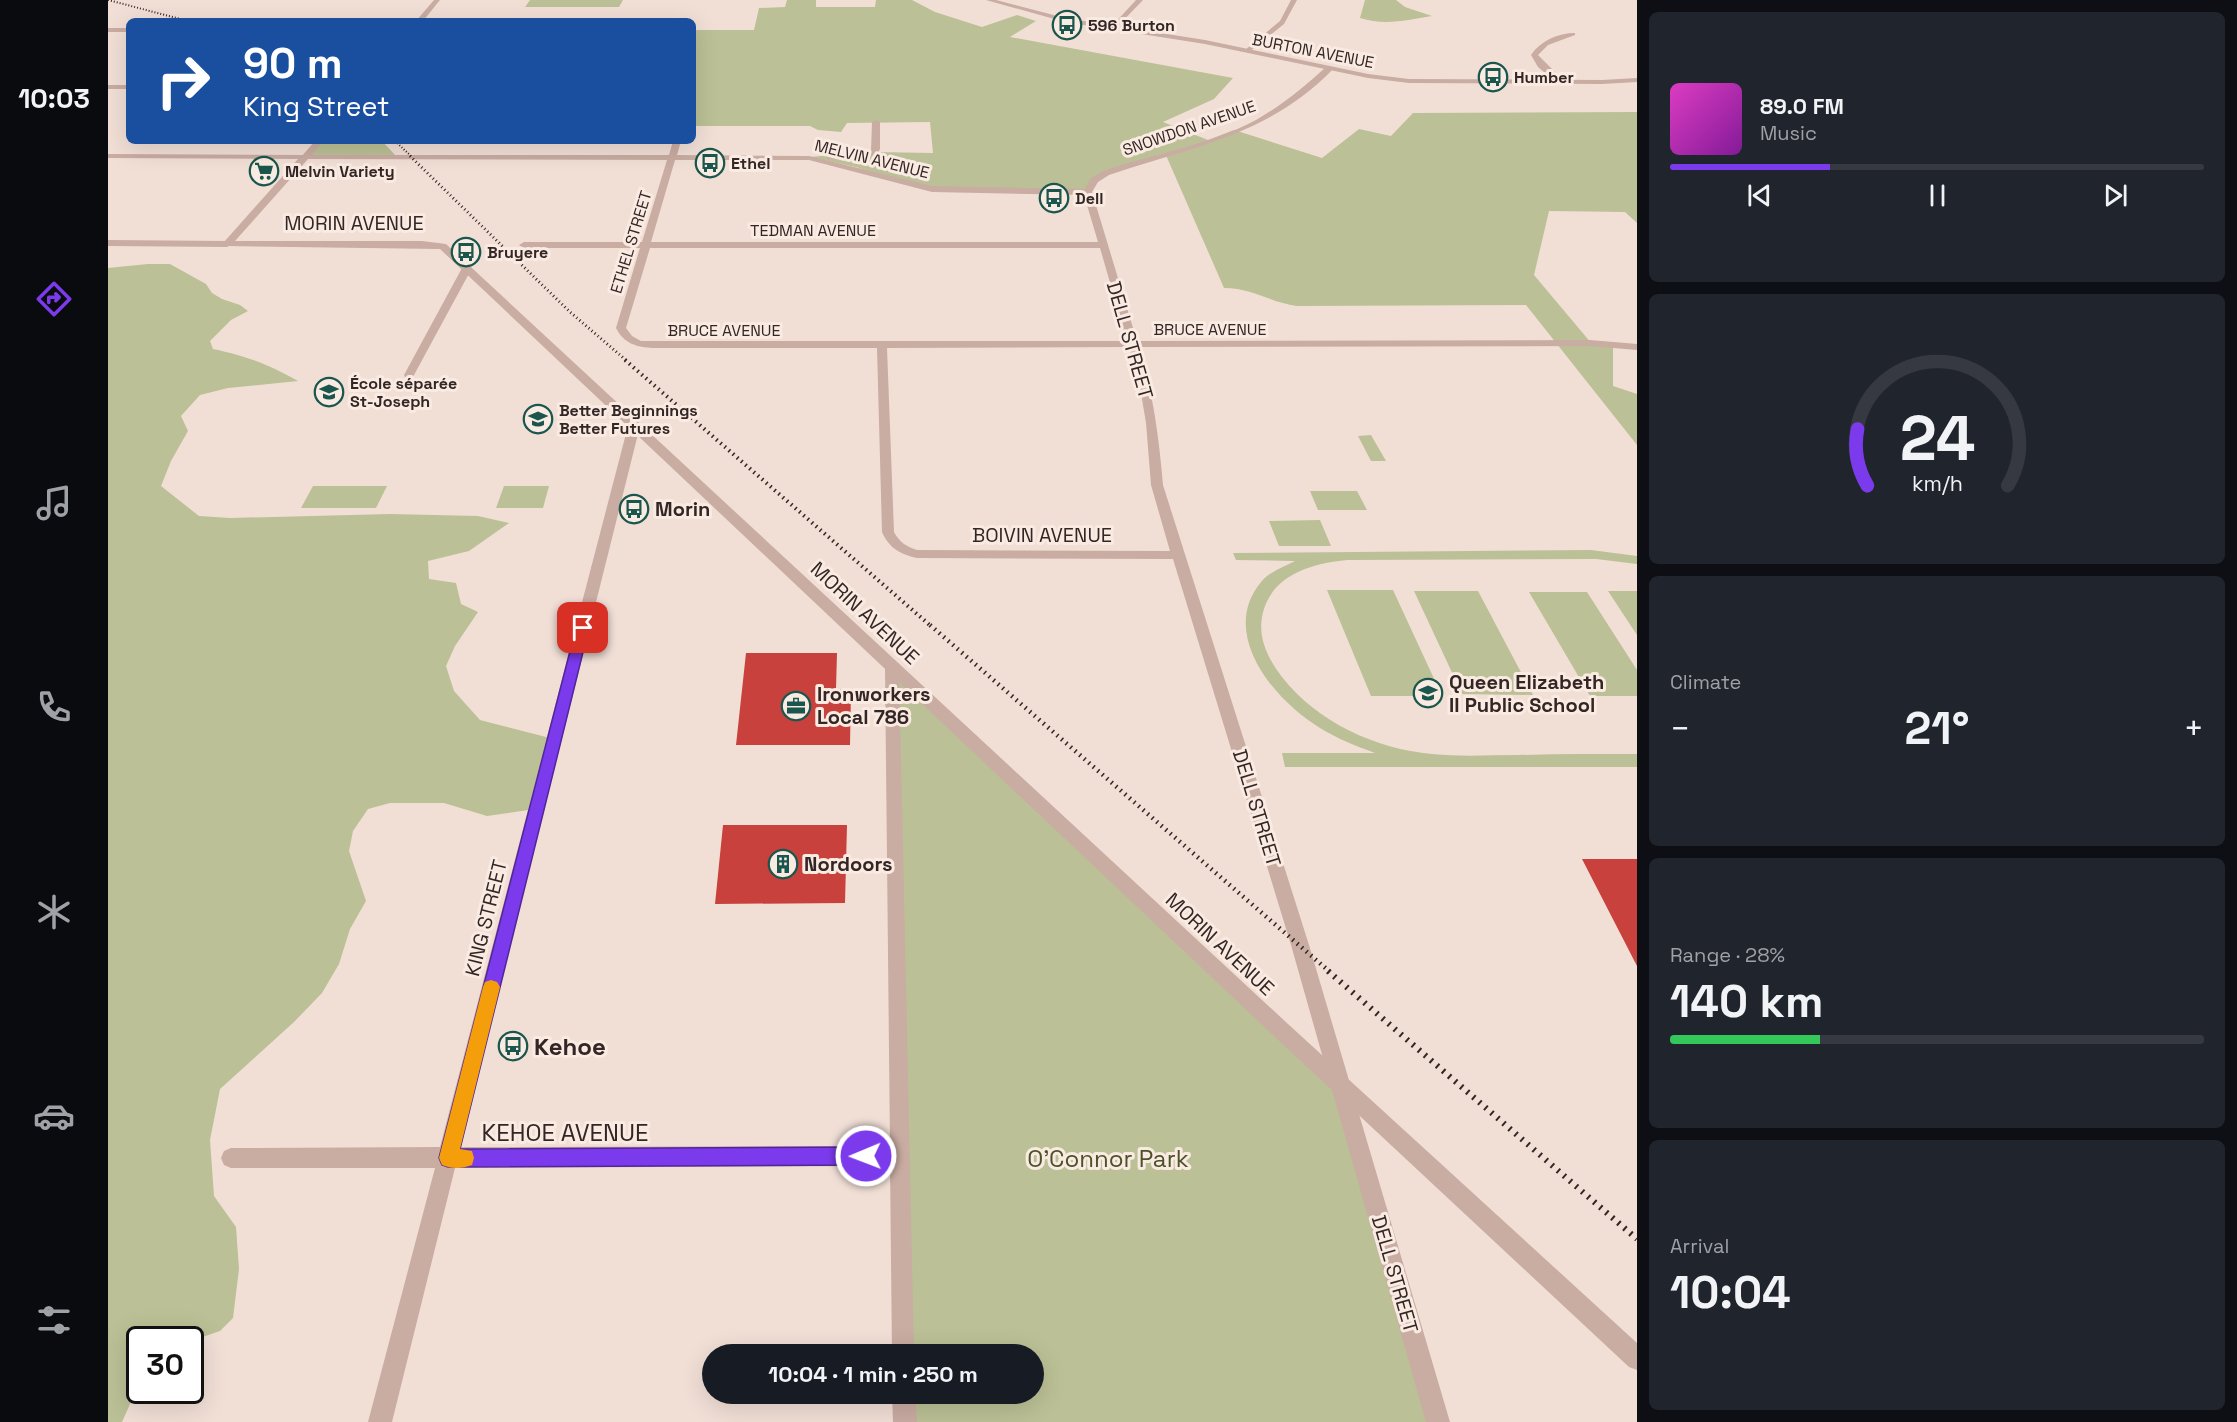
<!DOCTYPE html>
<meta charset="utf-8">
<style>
:root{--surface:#171b24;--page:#20242c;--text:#f1f3f6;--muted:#9ea1a6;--line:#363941;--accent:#7c3aed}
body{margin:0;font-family:"Space Grotesk",sans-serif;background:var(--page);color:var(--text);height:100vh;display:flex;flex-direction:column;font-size:22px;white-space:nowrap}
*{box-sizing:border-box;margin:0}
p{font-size:20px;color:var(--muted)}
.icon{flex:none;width:33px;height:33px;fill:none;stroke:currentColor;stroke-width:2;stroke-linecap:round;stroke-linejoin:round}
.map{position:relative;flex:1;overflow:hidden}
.side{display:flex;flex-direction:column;gap:12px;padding:12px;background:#0d0f14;width:600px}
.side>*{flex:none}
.top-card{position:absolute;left:18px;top:18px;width:570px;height:126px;border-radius:9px;box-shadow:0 6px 24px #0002;background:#1a4fa0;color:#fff;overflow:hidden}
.speed{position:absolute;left:18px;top:1326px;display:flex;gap:12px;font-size:30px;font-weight:700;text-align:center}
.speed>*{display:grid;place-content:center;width:78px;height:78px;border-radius:50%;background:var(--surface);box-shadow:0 6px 24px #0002;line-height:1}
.speed .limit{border:3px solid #111;border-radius:9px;background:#fff;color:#111}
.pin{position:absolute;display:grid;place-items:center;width:51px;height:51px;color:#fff;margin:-26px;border-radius:12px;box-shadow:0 3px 9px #0006}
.me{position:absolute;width:66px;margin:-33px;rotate:269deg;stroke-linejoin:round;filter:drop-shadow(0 0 4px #0008)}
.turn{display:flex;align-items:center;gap:21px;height:126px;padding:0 18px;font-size:27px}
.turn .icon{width:78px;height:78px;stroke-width:2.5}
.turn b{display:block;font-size:42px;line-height:51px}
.big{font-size:45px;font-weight:600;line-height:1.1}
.side .widget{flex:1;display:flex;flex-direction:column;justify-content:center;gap:9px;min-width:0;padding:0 21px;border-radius:9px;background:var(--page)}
.side .dial{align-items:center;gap:0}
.dial svg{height:156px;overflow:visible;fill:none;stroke:var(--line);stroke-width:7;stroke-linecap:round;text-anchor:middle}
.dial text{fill:var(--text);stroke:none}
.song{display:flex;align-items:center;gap:18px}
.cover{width:72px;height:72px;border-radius:9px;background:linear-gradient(135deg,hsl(310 70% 55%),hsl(290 70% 35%))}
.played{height:6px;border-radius:3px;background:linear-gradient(90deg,var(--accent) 30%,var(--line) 30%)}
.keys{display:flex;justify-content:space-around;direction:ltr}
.heat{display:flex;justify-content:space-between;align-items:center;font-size:33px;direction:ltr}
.charge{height:9px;border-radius:4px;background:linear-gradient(90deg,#34c759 28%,var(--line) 0)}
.trip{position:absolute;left:594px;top:1344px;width:342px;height:60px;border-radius:30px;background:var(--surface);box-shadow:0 6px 24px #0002;font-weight:600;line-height:60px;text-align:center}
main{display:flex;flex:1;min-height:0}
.tab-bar{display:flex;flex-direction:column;width:108px;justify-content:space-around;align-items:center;background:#090b0e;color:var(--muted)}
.tab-bar .icon{width:42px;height:42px}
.tab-bar .active{color:var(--accent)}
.tab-bar b{font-size:27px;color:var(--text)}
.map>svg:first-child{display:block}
.green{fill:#bbc096}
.building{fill:#c9413c}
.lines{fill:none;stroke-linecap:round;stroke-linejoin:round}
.minor{fill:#c9aca2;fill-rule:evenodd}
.tertiary{fill:#c9aca2;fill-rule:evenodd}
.rail-far4{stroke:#342625;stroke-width:2;stroke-dasharray:1 2;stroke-linecap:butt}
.rail-far3{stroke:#342625;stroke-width:3;stroke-dasharray:1 3;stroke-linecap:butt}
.rail-far2{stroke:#342625;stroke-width:4;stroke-dasharray:1.5 4;stroke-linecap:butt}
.rail-far1{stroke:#342625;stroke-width:4.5;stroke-dasharray:1.5 4.5;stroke-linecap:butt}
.rail{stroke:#342625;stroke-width:6;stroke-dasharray:2 6;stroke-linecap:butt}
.route{fill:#7c3aed;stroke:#51269a;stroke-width:1.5}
.slow{fill:#f59e0b}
.labels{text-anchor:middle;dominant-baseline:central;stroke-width:6;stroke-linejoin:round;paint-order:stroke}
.far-poi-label{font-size:16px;font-weight:bold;fill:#342625;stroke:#f9eae2;text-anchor:start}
.far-street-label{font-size:16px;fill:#342625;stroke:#f9eae2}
.street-label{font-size:20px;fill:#342625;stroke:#f9eae2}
.poi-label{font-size:20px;font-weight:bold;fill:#342625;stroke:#f9eae2;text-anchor:start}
.near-poi-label{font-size:24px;font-weight:bold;fill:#342625;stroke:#f9eae2;text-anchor:start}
.near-street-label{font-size:24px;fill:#342625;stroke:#f9eae2}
.near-park-label{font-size:24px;fill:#4c5228;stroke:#f9eae2}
</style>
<main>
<nav class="tab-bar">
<b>10:03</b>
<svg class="icon active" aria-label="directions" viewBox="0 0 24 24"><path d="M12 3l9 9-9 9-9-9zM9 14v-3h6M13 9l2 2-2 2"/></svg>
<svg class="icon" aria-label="music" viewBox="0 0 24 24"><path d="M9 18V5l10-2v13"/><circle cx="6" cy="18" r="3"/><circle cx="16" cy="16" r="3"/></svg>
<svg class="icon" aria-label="phone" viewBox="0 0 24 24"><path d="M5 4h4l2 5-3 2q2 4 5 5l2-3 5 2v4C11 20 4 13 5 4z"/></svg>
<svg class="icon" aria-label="climate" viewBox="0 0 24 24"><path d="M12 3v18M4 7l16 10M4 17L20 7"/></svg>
<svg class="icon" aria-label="car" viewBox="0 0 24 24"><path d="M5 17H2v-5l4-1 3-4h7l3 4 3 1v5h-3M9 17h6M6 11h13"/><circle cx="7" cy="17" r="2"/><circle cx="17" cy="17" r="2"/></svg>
<svg class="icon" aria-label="filters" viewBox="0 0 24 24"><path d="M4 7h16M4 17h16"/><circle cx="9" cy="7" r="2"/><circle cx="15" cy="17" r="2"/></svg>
</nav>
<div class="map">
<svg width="1529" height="1422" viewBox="0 0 1529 1422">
<rect width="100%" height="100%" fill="#f1dfd6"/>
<path class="green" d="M422,0H515L511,7H417Z
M679,0H708V7H767L768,0H804L827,12L874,27L909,15L928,21L902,37L1125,78L1106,99L1055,122L1100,140L1126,130L1214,158L1251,129L1283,136L1305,113L1529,112V223L1517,212L1441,211L1426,275L1484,344L1505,345V386L1529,394V445L1418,305L1189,306C1161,302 1144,288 1116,288L1057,153L998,172L979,191H855L802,184L748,167L701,157L765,152L825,153L822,122L739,123L733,132L710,130L702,126H585V30H646L651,8L677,7Z
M1257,0H1288L1297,7L1324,16C1299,20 1277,26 1252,18Z
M212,141H274L288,156H198Z
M40,264H62L98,284L104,293L114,299L132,305L140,311L123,320L102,341L105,349C139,356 161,365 190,381L120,388L92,395L73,416L80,431L63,461L53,486L91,516L122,518L282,514L370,516L401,523L361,551L320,561L321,579L348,583L353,604L370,612L347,646L338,666L346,691L372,720L446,739L427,809L379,816L336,803H282L260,809L245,831L241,851L258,901L242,929L231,964L214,993L186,1022L112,1089L102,1140L106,1196L128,1227L131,1269L125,1318L112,1331L83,1341L32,1340L31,1384L14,1422H0V268Z
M1263,435L1278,461H1263L1250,436Z
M205,486H279L268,508H193Z
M396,486H441L435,508H388Z
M1202,491H1249L1259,510H1210Z
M1212,520L1223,546H1171L1161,521Z
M1483,550L1529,556V564L1488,559L1240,560C1208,563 1170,572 1157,606C1147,632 1158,656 1174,677C1209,722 1268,749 1324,754C1353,757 1382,755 1411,755C1450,754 1490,754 1529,754V767H1177L1174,753H1267C1248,746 1230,739 1212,728C1167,701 1110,634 1153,582C1162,571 1176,567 1187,561L1128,560L1125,553Z
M1219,590H1285L1334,696H1263Z
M1306,591H1370L1425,695L1354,694Z
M1500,591H1529V635Z
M1421,592H1479L1529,670V696H1482Z
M782,668L1231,1087L1327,1422H794L793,1394H926V1354H793Z"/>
<path class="building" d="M638,653H729L728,689H743L742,745H628Z
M615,825H739L737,903L607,904Z
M1474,859H1529V966Z"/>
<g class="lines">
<path class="minor" d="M326,0H332L315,21H308Z
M1028,0H1035L1007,29H1003V27Z
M1183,0H1189L1176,24L1141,52H1137V50L1172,21Z
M0,28H21V32H0Z
M1467,33V35L1440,45L1430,55L1457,82L1450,84L1430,67L1423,55C1432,41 1450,33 1467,33Z
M1218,67L1225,69C1162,135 1083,147 1001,175L990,182L984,192L1029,341L1482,340L1529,344V350L1482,346L1031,347C1045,393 1051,437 1055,485L1201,945L1342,1422H1318L1183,945L1065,559L809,558C792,554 781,548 774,532L769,348H545C529,347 516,344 508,328L532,248H416L411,245L416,242H534L559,160L197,159L193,157L207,141H215L204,155H561L565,141H573L569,155L701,156L824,186L977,189L983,178L995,171C1045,154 1101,145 1148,120C1174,105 1196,87 1218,67ZM567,160H701L824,192L976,195L990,242H543ZM542,248H992L1019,341H533L524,336L518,328ZM1021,347L1031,381L1038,423L1043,485L1062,551L809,550C799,547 791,542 786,532L779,348Z
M0,85H21V89H0Z
M768,120L772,122V149L769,155L719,159V155H722L763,151L764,122Z
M0,240L119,241L124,244L119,247L0,246Z
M359,265L364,268L306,375L305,377H297L296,375L354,268Z
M526,423L532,426L352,1147L782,1146L777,667L779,663H789L791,667L806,1354H784L782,1166L347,1168L284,1422H260L327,1168H123L116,1165L113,1158L116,1151L123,1148L332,1147L520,426Z
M784,1394H807L809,1422H785Z"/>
<path class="tertiary" d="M878,0H888L957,18L1097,40L1260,74L1301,79L1494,80L1529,78V82L1494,84L1301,83L1260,78L1097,44L957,22Z
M0,154L200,155V159L127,241H314L338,244L1180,1024L1529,1343V1370L1521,1367L1166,1036L332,249L116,246V242L190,159L0,158Z"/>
<path class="rail-far4" d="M0,0L80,21
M287,141L304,157"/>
<path class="rail-far3" d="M302,156L462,312L519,361"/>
<path class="rail-far2" d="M517,360L824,627"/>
<path class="rail-far1" d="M822,625L1222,972"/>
<path class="rail" d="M1220,971L1529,1239"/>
</g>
<path class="route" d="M475,623L481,628L352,1149L758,1147L764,1149L767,1156L764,1162L758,1165L340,1167L334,1165L331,1158L468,628Z"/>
<path class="slow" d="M383,980L389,982L392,987L352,1149L364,1151L366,1158L364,1165C354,1169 343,1169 334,1165L331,1158L375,987L377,982Z"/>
<defs>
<g id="bus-ring" transform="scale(1.5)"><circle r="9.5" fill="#f9eae2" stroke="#1a564d" stroke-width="1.5"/><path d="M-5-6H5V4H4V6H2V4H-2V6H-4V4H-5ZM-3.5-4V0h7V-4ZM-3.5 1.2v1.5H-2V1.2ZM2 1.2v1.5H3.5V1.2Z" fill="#1a564d"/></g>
<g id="supermarket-ring" transform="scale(1.5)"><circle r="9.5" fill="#f9eae2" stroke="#1a564d" stroke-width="1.5"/><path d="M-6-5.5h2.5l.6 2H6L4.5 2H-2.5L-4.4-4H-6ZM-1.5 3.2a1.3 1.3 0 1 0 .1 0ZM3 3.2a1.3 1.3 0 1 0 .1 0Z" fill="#1a564d"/></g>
<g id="school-ring" transform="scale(1.5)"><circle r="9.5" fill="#f9eae2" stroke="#1a564d" stroke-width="1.5"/><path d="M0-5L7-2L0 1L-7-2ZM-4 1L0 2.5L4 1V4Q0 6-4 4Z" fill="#1a564d"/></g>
<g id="office-ring" transform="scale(1.5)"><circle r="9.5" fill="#f9eae2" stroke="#1a564d" stroke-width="1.5"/><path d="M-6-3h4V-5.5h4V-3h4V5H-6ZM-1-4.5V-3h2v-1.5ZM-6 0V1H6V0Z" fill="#1a564d"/></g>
<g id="building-ring" transform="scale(1.5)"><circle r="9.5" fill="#f9eae2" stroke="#1a564d" stroke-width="1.5"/><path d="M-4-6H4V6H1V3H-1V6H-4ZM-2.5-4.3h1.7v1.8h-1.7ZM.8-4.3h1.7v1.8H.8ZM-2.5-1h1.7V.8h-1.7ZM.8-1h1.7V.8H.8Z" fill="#1a564d"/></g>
</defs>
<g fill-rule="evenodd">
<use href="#bus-ring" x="959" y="25"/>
<use href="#bus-ring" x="1385" y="77"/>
<use href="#bus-ring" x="602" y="163"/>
<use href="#supermarket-ring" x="156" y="171"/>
<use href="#bus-ring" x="946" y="198"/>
<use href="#bus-ring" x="358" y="252"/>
<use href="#school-ring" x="221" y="392"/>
<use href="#school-ring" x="430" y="419"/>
<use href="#bus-ring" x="526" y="509"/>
<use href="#school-ring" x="1320" y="693"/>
<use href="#office-ring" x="688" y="706"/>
<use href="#building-ring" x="675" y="864"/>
<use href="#bus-ring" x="405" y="1046"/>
</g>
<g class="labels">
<g class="far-poi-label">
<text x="980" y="25">596 Burton</text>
<text x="1406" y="77">Humber</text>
<text x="623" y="163">Ethel</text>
<text x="177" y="171">Melvin Variety</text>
<text x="967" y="198">Dell</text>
<text x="379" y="252">Bruyere</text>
<text x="242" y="383">École séparée<tspan x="242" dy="18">St-Joseph</tspan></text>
<text x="451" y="410">Better Beginnings<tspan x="451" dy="18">Better Futures</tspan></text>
</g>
<g class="far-street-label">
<text transform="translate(1205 51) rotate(11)">BURTON AVENUE</text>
<text transform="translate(1081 128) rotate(-19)">SNOWDON AVENUE</text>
<text transform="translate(764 159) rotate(14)">MELVIN AVENUE</text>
<text x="705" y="230">TEDMAN AVENUE</text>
<text transform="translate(523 242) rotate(-73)">ETHEL STREET</text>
<text x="1102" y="329">BRUCE AVENUE</text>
<text x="616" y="330">BRUCE AVENUE</text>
</g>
<g class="street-label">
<text x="246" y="223">MORIN AVENUE</text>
<text transform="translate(1022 340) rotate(74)">DELL STREET</text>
<text x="934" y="535">BOIVIN AVENUE</text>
<text transform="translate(757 613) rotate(43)">MORIN AVENUE</text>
<text transform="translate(1149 808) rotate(73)">DELL STREET</text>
<text transform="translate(378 918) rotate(-76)">KING STREET</text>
<text transform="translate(1112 944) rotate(43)">MORIN AVENUE</text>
<text transform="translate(1287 1274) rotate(74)">DELL STREET</text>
</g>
<g class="poi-label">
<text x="547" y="509">Morin</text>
<text x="1341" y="682">Queen Elizabeth<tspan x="1341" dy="23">II Public School</tspan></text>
<text x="709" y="694">Ironworkers<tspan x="709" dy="23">Local 786</tspan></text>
<text x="696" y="864">Nordoors</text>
</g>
<g class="near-poi-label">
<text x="426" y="1046">Kehoe</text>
</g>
<g class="near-street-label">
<text x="457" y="1132">KEHOE AVENUE</text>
</g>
<g class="near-park-label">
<text x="1000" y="1158">O'Connor Park</text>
</g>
</g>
</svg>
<div class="speed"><div class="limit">30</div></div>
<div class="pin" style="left:475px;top:628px;background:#d93025"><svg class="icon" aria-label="arrive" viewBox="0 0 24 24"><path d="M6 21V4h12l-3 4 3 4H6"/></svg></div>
<svg class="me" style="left:758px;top:1156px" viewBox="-20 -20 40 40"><circle r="17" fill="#7c3aed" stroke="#fff" stroke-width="3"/><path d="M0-11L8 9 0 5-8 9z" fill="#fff"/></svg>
<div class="trip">10:04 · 1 min · 250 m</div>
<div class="top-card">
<div class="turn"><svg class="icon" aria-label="right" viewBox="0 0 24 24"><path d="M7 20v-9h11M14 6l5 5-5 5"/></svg><div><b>90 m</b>King Street</div></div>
</div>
</div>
<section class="side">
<div class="widget">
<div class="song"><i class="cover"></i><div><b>89.0 FM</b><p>Music</p></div></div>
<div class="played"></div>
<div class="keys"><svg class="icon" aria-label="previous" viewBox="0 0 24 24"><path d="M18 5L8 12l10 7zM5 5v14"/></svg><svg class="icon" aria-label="pause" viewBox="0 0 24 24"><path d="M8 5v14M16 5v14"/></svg><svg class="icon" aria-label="next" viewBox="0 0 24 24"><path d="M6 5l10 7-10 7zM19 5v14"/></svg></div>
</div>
<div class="widget dial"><svg viewBox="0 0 100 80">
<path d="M14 69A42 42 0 1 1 86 69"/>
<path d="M14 69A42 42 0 0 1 9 40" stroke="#7c3aed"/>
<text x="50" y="56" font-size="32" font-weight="700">24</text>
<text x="50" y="72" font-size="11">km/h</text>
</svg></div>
<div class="widget"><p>Climate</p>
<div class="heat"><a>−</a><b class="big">21°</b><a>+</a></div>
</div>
<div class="widget"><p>Range · 28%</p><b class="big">140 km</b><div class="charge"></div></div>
<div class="widget"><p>Arrival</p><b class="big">10:04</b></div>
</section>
</main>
